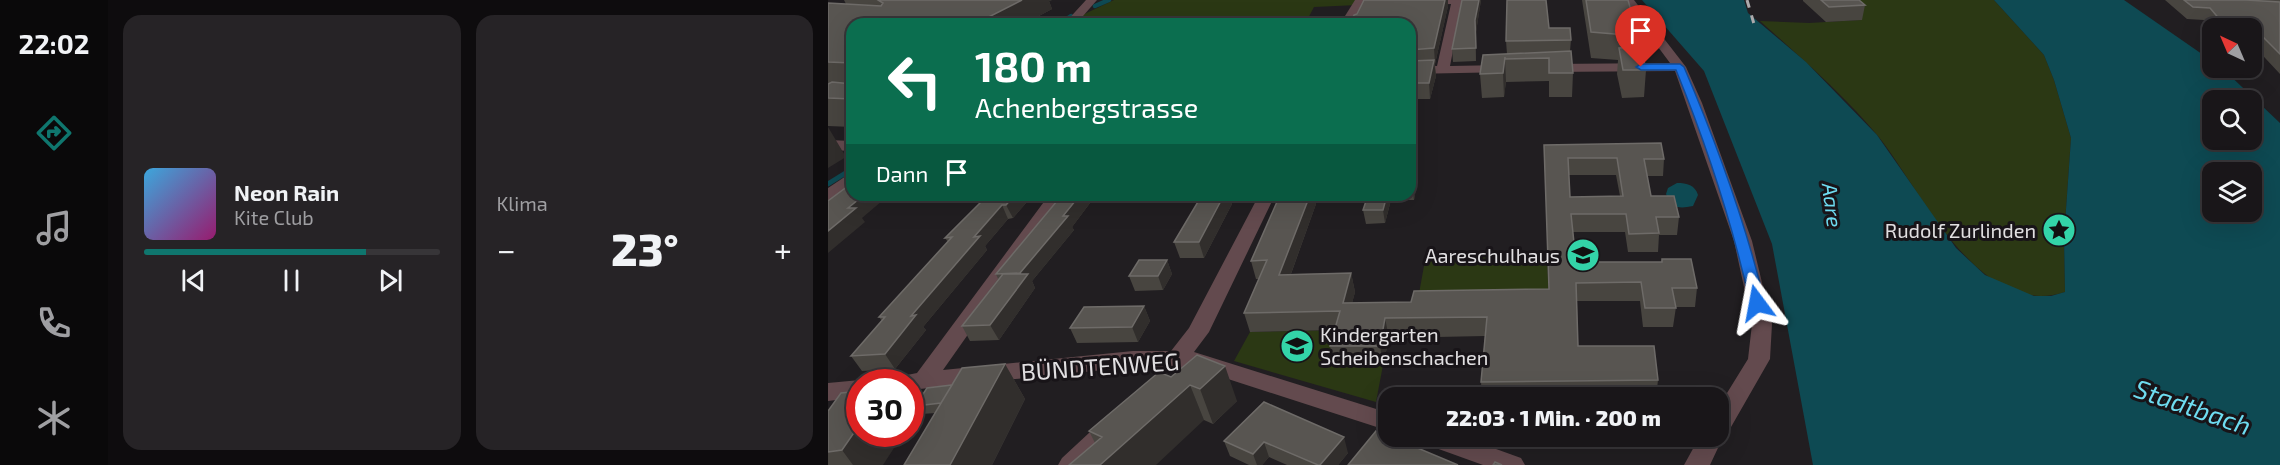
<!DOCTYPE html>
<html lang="de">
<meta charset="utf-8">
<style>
:root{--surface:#191619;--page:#262326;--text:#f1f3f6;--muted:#9f9fa2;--line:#373538;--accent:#0f766e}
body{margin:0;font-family:"Exo 2",sans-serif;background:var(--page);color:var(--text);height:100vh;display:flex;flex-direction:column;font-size:22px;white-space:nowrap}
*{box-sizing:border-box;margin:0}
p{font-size:20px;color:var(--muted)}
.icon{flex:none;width:33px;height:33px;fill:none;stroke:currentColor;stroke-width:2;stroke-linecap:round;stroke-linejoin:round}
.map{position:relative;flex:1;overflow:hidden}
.panel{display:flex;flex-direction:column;gap:15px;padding:15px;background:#0e0c0e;width:720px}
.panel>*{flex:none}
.guide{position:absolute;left:18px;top:18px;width:570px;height:183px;border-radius:18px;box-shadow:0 6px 24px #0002,0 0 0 2px var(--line);background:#0b6e4f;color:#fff;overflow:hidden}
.needle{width:39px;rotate:316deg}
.buttons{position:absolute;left:1374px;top:18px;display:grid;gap:12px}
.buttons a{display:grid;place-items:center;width:60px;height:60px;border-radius:12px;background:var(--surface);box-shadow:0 6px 24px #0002,0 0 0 2px var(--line);font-size:30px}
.speed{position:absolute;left:18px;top:369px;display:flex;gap:12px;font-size:30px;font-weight:700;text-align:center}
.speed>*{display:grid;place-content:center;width:78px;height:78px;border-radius:50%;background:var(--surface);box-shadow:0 6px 24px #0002,0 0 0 2px var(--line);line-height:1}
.speed .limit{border:9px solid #d22;background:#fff;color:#111}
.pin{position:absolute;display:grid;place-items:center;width:51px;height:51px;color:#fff;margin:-62px -26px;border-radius:50% 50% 50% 0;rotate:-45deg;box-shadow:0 0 6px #0007}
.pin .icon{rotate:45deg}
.me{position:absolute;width:66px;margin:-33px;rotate:347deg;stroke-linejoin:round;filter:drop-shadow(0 0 4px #0008)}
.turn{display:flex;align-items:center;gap:21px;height:126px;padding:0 30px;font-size:27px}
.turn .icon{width:78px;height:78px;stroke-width:2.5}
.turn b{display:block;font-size:42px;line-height:51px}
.then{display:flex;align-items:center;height:57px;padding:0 30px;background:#0003;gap:12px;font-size:22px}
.big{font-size:45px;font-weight:800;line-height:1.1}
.panel .tile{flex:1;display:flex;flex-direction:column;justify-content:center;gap:9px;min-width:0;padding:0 21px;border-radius:18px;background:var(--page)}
.song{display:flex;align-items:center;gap:18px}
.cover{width:72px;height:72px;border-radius:9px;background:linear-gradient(135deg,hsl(200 70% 55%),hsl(320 70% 35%))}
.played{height:6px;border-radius:3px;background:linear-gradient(90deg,var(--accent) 75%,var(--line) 75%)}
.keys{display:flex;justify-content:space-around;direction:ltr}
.heat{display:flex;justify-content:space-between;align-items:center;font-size:33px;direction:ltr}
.panel .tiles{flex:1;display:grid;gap:15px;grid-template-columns:repeat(2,1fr)}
.trip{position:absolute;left:550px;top:387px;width:351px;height:60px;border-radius:18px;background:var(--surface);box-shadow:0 6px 24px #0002,0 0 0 2px var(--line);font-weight:800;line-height:60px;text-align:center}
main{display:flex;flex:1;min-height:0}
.tabs{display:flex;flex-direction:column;width:108px;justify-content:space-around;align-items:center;background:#0a090a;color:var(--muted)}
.tabs .icon{width:42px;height:42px}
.tabs .selected{color:var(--accent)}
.tabs b{font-size:27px;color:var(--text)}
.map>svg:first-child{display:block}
.green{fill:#2b3814}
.water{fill:#0e4a53;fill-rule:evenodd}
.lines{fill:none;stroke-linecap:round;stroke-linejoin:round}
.stream-far1{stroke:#0e4a53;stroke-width:4.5}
.stream{stroke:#0e4a53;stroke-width:5}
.minor{fill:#634a4e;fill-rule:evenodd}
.rail{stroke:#acaaac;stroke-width:3;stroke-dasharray:8 8;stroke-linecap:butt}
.wall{fill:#484540;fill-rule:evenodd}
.shaded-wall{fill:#312e2c}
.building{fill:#585551;stroke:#6e6b68;stroke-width:1.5;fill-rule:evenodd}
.route{fill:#1a73e8;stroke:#114b97;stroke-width:1.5}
.labels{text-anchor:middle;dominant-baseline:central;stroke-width:6;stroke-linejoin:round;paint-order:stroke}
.poi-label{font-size:20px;fill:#e1dfe1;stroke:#181418;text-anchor:end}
.water-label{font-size:21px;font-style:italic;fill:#6edcf0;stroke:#181418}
.near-street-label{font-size:24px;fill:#e1dfe1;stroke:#181418}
.near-water-label{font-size:26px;font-style:italic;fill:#6edcf0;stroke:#181418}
</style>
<main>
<nav class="tabs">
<b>22:02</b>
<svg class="icon selected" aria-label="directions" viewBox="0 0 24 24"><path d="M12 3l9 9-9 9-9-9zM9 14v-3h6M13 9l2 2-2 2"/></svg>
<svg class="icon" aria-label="music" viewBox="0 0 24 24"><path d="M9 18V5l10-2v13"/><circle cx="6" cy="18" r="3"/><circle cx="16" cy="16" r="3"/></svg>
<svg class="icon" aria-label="phone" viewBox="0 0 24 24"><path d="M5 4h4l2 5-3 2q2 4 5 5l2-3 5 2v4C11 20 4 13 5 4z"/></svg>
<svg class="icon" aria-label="climate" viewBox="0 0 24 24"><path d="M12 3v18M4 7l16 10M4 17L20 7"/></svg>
</nav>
<section class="panel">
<div class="tiles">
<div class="tile">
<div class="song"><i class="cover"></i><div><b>Neon Rain</b><p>Kite Club</p></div></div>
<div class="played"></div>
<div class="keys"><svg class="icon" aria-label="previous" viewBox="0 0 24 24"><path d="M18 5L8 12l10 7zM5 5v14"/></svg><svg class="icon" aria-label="pause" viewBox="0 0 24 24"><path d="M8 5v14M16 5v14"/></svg><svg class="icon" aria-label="next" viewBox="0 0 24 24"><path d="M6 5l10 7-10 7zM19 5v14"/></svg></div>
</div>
<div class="tile"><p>Klima</p>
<div class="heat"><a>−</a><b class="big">23°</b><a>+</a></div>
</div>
</div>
</section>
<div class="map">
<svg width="1452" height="465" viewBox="0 0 1452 465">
<rect width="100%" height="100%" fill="#211e21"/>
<path class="green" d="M286,0H532L530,5L486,7L477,24H242L246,19Z
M1013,0H1166L1216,55L1226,80L1243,138L1236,238L1237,292C1150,320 1093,189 1050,136C1018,97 970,55 932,21L981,23L1033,20Z
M598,255H719L721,308L588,310Z
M516,330L555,365L548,402L406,361L422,332Z"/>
<path class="water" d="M814,0H916L920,13L978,62L1049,135L1128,248L1157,275L1206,296H1223L1237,292L1236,238L1243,138L1226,80L1216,55L1166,0H1296L1384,61V68H1394L1452,123V465H985L944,244L876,71ZM1384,100H1424V140H1384ZM1384,172H1424V212H1384Z
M849,183C859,183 867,185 870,195L865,206C850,209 844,208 838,194L840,188Z"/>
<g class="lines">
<path class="stream-far1" d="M267,6L281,0
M231,24L243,16"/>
<path class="stream" d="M0,184L24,169"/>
<path class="minor" d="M258,0H269L248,24H236Z
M527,0H537L524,24H512Z
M593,0H650L634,4L622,66L676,65L682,69L681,72L582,74V66H609L623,4L597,5L593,4Z
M795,0H806L858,67L874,103L924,241L944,324L942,359L899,434L896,435L882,465H856L872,436H891V406L920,359L924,324L906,241L847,71L721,72L715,68L721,64L842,63Z
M0,140L24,141V151L0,150Z
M24,172V185L0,201V188Z
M221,195H238L115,370L305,351H343L361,328L431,195H447L381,332L366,352L561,413V431L363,367H355L344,373L334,367H305L82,390V382H71L74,376L89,373Z
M32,380L40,382H32V397L0,401V383Z
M283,418L291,420L295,427L259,465H230L234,458L275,420Z
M591,436H632L693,458L697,465H655L594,443Z"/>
<path class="rail" d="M919,0L926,24"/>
</g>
<path class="wall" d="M16,0H224L221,1L224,9L196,24H24V127L0,126V84H2L0,83V3L18,4Z
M634,0H653L648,32V61L625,62L624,49Z
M754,0H800L810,36L809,47L818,70L816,97L794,98L789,74L790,60L763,58Z
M975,0H1031L1037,5L1034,20L998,22L975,1Z
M1337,0H1452V74L1424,44V28H1384V30L1376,20L1359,19Z
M620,6L607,64L608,76L602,99H582V24Z
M721,28L743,40L742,51L745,73L744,97H721V81L678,82V81L676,97L654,98L652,74L679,54L678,41Z
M716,145L836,159L835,176H819L823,196L851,217L849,235H831L830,252H800L797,232H745L748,262H833L834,259L869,288L867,307H848L845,327H815L812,301H749L750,346L830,380L828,398H654L653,382L657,336L561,338L555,365L506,366L502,346L507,330L422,332L416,313L431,279H428L423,261L452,195H486L488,204L463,274L523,273L527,292L524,303L583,302L721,289ZM741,175H788L792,196L742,197Z
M582,170H587L589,183L586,200H563L557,223L538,224L535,210L540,195H582Z
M160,195H205L185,218L180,219L157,246L159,250L95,327L98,330L67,369L34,371L23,356L54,321L51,317L120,242L117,238Z
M228,195H268L244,227L246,230L204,281L207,288L171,340L142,341L134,326L170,279L168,274L230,200Z
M372,195H403L402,197L404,204L376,258H352L346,242L373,198Z
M339,260L344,274L335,290L307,291L301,276Z
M316,306L322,321L310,342L249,343L242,328Z
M177,364L197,399L164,465H76L108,413L93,414L87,406L124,385Z
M343,377L409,401L385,424L376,420L267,443L261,431Z
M436,402L520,453L510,465H459L441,457L434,465H421L402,456L396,441Z
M0,411L55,465H0Z"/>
<path class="shaded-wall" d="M194,0H224L221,1L224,9L196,24H147Z
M617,0H620V6L607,64L606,48Z
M651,0H653L648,32V61L647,20Z
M249,17L251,24H241Z
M677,59L678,81L676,97L675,73Z
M606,60L608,76L602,99L601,83Z
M0,127L18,157L0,168Z
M587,170L589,183L586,200L584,186Z
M36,195H61L34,218L37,222L0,253V231L20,208Z
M187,195H205L185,218L178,205Z
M252,195H268L244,227L246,230L204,281L207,288L171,340L162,325L192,273Z
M395,195H403L402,197L404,204L376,258L371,242Z
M482,195H486L488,204L456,293L451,275Z
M559,195H562L563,200L557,223L555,210Z
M174,205L180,219L157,246L159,250L95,327L98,330L67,369L57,354L83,316L146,237Z
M339,260L344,274L335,290L330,276Z
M523,273L527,292L519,322L515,303Z
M316,306L322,321L310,342L304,327Z
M557,318L561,338L555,365L552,346Z
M177,364L197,399L164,465H122Z
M397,366L409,401L385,424L372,389Z
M362,385L376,420L328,465H272Z
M32,424V434H75L55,465H25L14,450Z
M516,437L520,453L510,465H492Z
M436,442L441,457L434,465H429L425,454Z"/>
<path class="building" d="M50,0H194L147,24H24V63L0,62V3L53,6L55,3Z
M536,0H617L606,48L582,50V24H522L526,15L529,14Z
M634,0H651L647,20L648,48L624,49Z
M679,0H718L721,28H742L743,40L678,41Z
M758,0H800L810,36L763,32Z
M993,0H1031L1037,5L1001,7Z
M1356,0H1418L1452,2V54L1425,27L1393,21L1382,8L1365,7Z
M224,17H249L241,24H216Z
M813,47L818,70H795L791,48Z
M743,51L745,73H721V58L677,59V57L675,73L652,74L655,55Z
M606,60L601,83H582V61Z
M4,82L24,84V99L0,98V84Z
M833,143L836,159H816L823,196H846L851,217H828L831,233L801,234L798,214H743L748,262H834V259H863L869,288H844L848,308H817L813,282L748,283L750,346H826L830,380L653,382L659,317L557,318L552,346H502L512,311L416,313L439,260L423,261L452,195H482L451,275L523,273L515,303L583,302L586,291L721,289L716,145ZM740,158H789L795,196L742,197Z
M582,170H587L584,186H582Z
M24,183V195H36L20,208H28L0,231V201Z
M160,195H187L178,205H174L146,237L152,236L83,316L88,315L57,354L23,356L57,317H51L124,237L117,238Z
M234,195H252L235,216H240L192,273L168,274Z
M374,195H396L371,242H346Z
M540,195H559L555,210H535Z
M311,260H339L330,276H301Z
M175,274H200L162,325L134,326Z
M316,306L304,327L242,328L256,307Z
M369,355L397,366L372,389L362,385L272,465H241L274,437L261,431L331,372L343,377Z
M177,364L122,465H76L134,368Z
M124,385L113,403L87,406L99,388Z
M32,391V424L14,450L0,452V411L13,393Z
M436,402L516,437L492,465H490L436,442L425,454L396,441Z
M548,431L561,436L630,465H520Z
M667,462L674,465H665Z"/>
<path class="route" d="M852,64L856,67C889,144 917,221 937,303L935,307H924L922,303C904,222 879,146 848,70H813L808,67L813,64Z"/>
<defs>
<g id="sight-disc" transform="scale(1.725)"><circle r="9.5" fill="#33d4a8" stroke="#181418"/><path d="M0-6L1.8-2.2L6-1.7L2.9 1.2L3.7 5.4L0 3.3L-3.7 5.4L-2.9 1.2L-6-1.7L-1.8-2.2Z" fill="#111"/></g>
<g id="school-disc" transform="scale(1.725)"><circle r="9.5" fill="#33d4a8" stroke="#181418"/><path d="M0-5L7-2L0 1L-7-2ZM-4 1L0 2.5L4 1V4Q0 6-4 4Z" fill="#111"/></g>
</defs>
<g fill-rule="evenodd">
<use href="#sight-disc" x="1231" y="230"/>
<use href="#school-disc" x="755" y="255"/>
<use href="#school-disc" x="469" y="346"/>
</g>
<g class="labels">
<g class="poi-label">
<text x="1208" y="230">Rudolf Zurlinden</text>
<text x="732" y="255">Aareschulhaus</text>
<text x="492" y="334" text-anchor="start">Kindergarten<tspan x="492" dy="23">Scheibenschachen</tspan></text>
</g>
<g class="water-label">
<text transform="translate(1005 205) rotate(83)">Aare</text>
</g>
<g class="near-street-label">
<text transform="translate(272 366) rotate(-4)">BÜNDTENWEG</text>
</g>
<g class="near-water-label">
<text transform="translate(1365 406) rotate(19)">Stadtbach</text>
</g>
</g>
</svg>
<div class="buttons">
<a><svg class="needle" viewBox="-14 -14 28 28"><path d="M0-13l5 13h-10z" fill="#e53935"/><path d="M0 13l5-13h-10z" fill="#9f9fa2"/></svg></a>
<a><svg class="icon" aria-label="search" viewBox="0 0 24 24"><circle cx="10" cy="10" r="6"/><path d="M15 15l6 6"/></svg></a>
<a><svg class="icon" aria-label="layers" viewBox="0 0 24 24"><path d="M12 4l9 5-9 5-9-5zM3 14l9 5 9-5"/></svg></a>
</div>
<div class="speed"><div class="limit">30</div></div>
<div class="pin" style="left:813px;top:67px;background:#d93025"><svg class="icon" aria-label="arrive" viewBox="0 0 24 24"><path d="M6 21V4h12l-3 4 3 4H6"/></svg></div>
<svg class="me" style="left:929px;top:303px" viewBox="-20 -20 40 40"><path d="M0-17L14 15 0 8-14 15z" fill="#1a73e8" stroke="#fff" stroke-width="4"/></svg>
<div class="trip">22:03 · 1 Min. · 200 m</div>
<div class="guide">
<div class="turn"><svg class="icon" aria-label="left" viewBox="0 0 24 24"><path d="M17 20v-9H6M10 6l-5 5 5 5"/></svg><div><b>180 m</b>Achenbergstrasse</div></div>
<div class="then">Dann<svg class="icon" aria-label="arrive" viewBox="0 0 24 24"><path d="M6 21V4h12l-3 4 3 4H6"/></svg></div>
</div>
</div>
</main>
